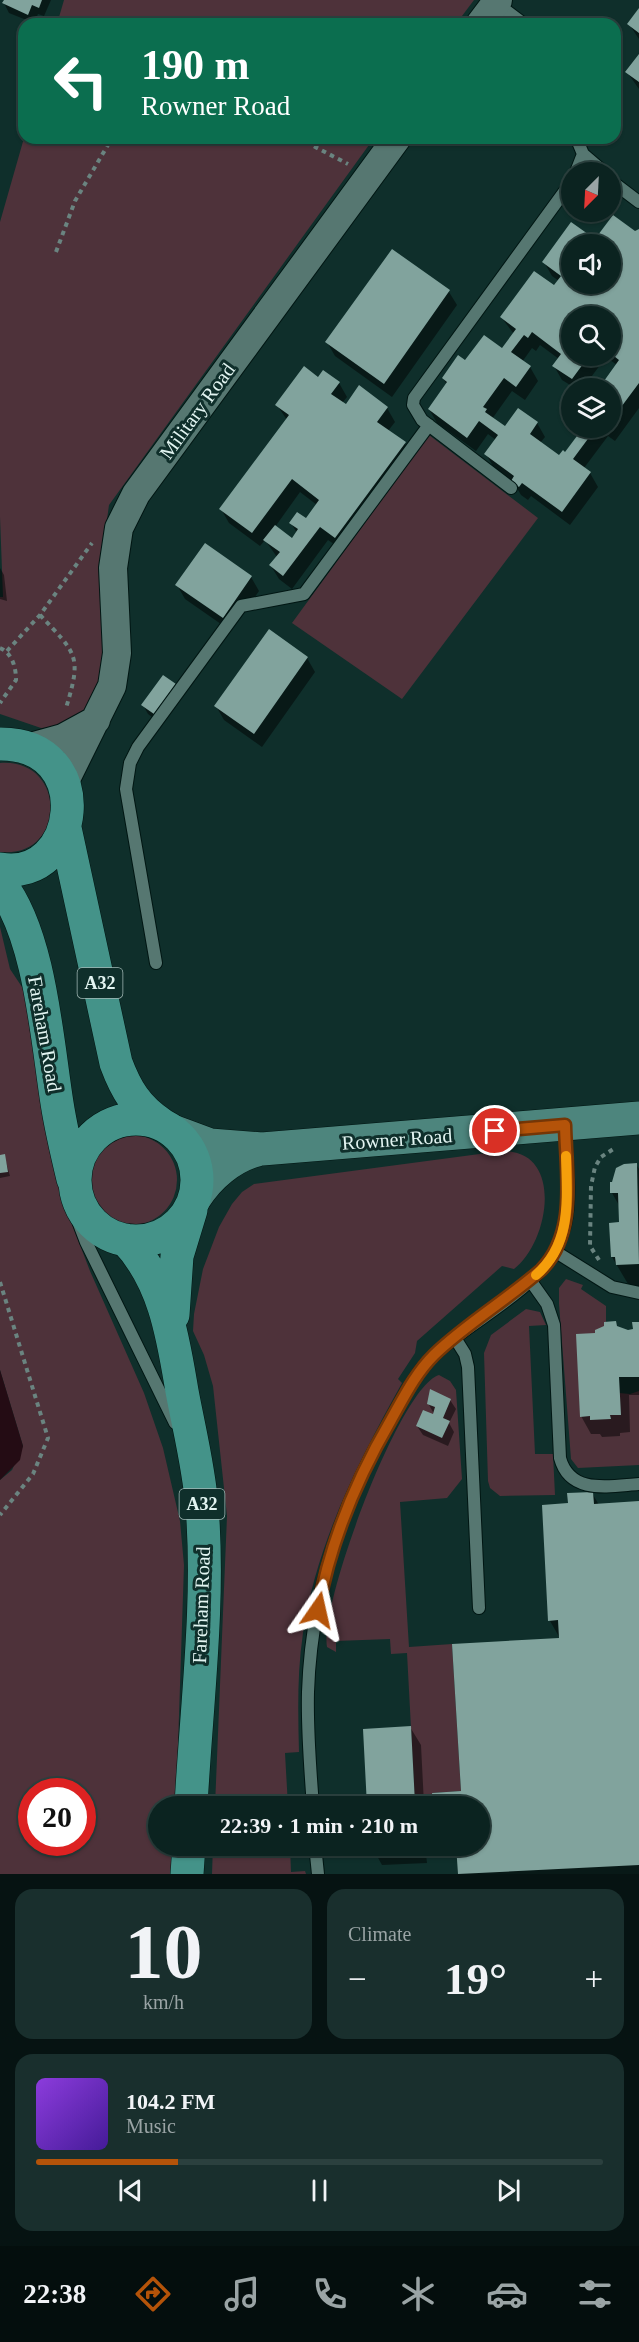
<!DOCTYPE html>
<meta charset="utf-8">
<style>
:root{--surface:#0b2320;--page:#192f2d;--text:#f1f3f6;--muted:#9aa4a5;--line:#2b403e;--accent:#b45309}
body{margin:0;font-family:"Times New Roman",serif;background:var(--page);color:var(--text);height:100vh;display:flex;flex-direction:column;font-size:22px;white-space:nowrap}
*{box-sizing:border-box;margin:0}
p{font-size:20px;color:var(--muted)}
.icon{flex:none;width:33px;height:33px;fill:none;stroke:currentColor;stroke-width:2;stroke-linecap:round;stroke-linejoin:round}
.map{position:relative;height:1874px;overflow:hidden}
.details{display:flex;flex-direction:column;gap:15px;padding:15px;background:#061312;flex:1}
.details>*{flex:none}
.banner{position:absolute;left:18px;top:18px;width:603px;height:126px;border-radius:18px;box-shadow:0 2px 4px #0004,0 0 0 2px var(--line);background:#0b6e4f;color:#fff;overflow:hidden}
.needle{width:39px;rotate:204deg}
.tools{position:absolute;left:561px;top:162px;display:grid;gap:12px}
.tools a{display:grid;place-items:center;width:60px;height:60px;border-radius:50%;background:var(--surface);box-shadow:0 2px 4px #0004,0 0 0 2px var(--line);font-size:30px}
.speed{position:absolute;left:18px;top:1778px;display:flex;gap:12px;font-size:30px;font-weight:700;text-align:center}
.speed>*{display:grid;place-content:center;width:78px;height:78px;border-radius:50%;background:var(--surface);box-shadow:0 2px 4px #0004,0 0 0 2px var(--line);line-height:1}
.speed .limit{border:9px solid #d22;background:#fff;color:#111}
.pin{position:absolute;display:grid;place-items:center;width:51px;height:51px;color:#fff;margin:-26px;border:3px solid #fff;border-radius:50%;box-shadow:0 2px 6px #0007}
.me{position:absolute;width:66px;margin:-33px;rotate:11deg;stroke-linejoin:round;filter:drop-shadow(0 0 4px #0008)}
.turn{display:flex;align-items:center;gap:21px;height:126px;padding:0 24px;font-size:27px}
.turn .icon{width:78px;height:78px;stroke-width:2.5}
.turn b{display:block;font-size:42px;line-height:51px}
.big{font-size:45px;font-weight:800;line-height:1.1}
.details .card{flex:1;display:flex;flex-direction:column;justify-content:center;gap:9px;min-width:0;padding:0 21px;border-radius:18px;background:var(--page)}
.details .dial{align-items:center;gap:0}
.dial b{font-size:78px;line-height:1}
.song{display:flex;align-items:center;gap:18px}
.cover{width:72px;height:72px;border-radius:9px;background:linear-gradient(135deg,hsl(270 70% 55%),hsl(260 70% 35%))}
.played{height:6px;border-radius:3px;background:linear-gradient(90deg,var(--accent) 25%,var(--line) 25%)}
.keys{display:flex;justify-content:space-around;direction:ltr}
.heat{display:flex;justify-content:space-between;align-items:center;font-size:33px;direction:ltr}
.details .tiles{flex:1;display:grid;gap:15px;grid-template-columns:1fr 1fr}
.card:last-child{grid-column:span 2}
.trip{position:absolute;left:148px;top:1796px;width:342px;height:60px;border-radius:30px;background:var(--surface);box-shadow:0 2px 4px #0004,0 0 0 2px var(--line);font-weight:800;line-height:60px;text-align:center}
.tab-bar{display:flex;height:96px;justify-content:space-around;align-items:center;background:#040e0d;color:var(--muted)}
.tab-bar .icon{width:42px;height:42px}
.tab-bar .selected{color:var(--accent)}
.tab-bar b{font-size:27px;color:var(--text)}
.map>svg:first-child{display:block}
.green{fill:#4e323a;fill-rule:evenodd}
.water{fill:#240c14}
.shadow{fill:#0007;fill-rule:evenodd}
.building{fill:#81a39d;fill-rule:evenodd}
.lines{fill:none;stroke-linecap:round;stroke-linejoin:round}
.service-casing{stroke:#011613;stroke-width:14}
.tertiary-casing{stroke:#011613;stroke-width:30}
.secondary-casing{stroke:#011613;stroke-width:34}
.primary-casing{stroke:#011613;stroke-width:34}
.path{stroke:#6a8480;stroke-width:4;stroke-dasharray:4.5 4.5;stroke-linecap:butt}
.service{stroke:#567771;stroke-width:12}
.tertiary{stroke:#567771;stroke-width:28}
.secondary{stroke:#4d857d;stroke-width:33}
.primary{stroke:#449389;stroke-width:33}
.route-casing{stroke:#753606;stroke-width:15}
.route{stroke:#b45309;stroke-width:10}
.slow{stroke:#f59e0b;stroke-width:10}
.labels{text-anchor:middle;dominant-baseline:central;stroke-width:6;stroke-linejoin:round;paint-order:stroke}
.shield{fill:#0f2f2b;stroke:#a3b9b6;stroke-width:1.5}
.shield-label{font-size:18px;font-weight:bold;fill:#e2f4f1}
.street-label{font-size:20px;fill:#e2f4f1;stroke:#0f2f2b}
</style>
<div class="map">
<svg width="639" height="1874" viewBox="0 0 639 1874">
<rect width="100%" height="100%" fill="#0f2f2b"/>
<path class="green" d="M64,0H474L456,24H57Z
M24,138H374L109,505L101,562L105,675L82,715L57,727L41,728L0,714V597H3L0,517V222Z
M429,435L538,518L402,699L292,623Z
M0,763C68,758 67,859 0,852Z
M0,927L10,969L28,996L65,1206L90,1271L144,1393L163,1448L180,1521L184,1565L176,1806H159V1845H174L171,1874H0V1480L12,1470L23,1446L0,1370ZM32,1791H82V1842H32Z
M87 1180a45 45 0 1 1 90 0a45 45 0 1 1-90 0Z
M502,1151C565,1150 549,1243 514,1269L502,1266L417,1341L415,1353L398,1379L402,1383C358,1462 317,1542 303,1633C297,1673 298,1713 299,1752L285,1753L288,1806H215L227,1516L213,1386L204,1355L193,1331L194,1314L203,1269L219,1227L232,1204L242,1192L254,1184Z
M566,1279L583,1285L581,1289L606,1306V1341L619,1393L630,1394L639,1391V1465L578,1468L571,1459L559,1304V1288Z
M526,1309L540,1312L546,1325L529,1326L535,1454H553L555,1495L500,1496L490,1488L488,1481L484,1353L491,1335Z
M439,1375L450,1381L456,1390L462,1479L447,1498L400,1502L409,1647L452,1644L461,1791L432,1793L433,1802L415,1803L407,1653L391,1654L390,1639L336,1641V1652L327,1647C319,1605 400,1386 439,1375Z
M213,1845H290L291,1872L305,1871L306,1874H212Z"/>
<path class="water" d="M0,1370L23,1446L20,1460L0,1480Z"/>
<path class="shadow" d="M5,0H51L44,16L38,14L34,23L9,13L4,3Z
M639,10V39L629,24Z
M639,56V89L627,72Z
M572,224L595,241L639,230V408L615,441L608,436L584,468L590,473L598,487L570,525L531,496L528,500L521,495L514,483L494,468L486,454L496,440L488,434L476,451L437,423L429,409L447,385L443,378L466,363L502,350L514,334L501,317L554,287L559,281L552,276L544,262ZM572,244H610V284H572ZM572,316H610V356H572ZM540,345L559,359L554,366L562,380L575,388H583L606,357L617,365L601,388H610V428H585L566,454L559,457L540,443L545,437L537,423L505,429L492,419L512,391L525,400L538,381L530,367L522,362L532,348L536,351Z
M392,251L449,292L457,305L392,397L335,356L327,342Z
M319,379L339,383L347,397L342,403L346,406L387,408L395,422L388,431L405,444L413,457L344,551L328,540L292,589L279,579L271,566L277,557L265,540L260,546L229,523L221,509L287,420L277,405ZM300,492L317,505L306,520L291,523L297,533L293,540L275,527Z
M205,545L251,577L259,591L231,631L185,599L177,585Z
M0,568L4,575L7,601L0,599Z
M269,631L307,658L315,672L262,747L224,720L216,706Z
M175,685L180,695L160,723L148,714L143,705Z
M4,1155L10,1176L0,1178V1156Z
M636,1164L639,1169V1289H631L612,1257L621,1224L620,1207L612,1193Z
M616,1323L618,1328L628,1331H634L639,1323V1395H629L630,1432L620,1433V1436L602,1437L600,1434H591L581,1416L597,1335Z
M450,1400L456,1409L449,1423L454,1432L448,1446L423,1435L417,1426L434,1414L428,1403Z
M592,1493L599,1505L639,1502V1874H459L458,1851L448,1852L444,1845H480V1806H369L410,1727L421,1745L424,1804L434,1803L462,1793L561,1640L550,1621L570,1504Z
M371,1845H425L427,1863L382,1865Z"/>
<path class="building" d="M4,0H42L39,8L32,5L28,15L2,3Z
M639,8V33L627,24Z
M639,54V82L625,72Z
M613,215L635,231L639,229V383L610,422V388H599L619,360L610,353V316H572V356H589L572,379L552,366L561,354L532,332L528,338L524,335L511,352L531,366L516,387L504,378L483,407L487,409L485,412L505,426L518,408L538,422L530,434L559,455L563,450L565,452L583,428H596L573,459L591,472L562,512L522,483L519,487L511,481L514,476L484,454L498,435L479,421L467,438L428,409L447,382L442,378L458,355L465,360L484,335L502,348L516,329L500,317L534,271L554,285L561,276L542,262L571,222L595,239ZM572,244H610V284H572Z
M392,249L450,290L384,384L325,342Z
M304,366L318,377L323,370L340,382L331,394L346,404L359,385L388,407L377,422L406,442L335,538L320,527L283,576L269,565L280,552L263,540L275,525L292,538L298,529L289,523L297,512L306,518L319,500L292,479L252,533L219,509L289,415L275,405Z
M205,543L252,576L223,618L175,585Z
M269,629L308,657L254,734L214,706Z
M163,675L176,684L154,714L141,705Z
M5,1154L8,1172L0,1173V1155Z
M637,1163L639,1264L616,1265L615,1257H611L609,1223L619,1222L618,1193H610V1182H612L616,1168L624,1164Z
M616,1321L617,1326L628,1330L633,1329L632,1322H639V1377H619L621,1415H610L611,1419L590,1420V1416L580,1417L576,1334L595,1333V1330L604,1326V1322Z
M430,1389L451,1399L443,1418L450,1421L442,1438L416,1426L423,1410L433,1414L435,1407L427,1404Z
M593,1492L594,1504L639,1501V1865L458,1874L456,1845H480V1806H367L363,1729L411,1726L415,1803L433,1802L432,1793L461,1791L452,1644L559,1638L558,1620L548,1621L542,1505L568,1503L567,1493Z"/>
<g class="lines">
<g class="service-casing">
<path id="service" d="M496,3L524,24
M615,92V93
M583,154L604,172
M576,172L583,154L578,142L581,138
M610,180L639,202
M511,488L422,420L413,405L414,398L572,181
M156,963L126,789L130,763L138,747L241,606L304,594L429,425
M68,1179L73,1208L86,1242L175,1423
M556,1252L612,1287L639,1293
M530,1280L547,1304L554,1325L560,1458C570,1495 609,1486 639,1484
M455,1338L465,1354L468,1367L479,1608
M313,1806C310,1768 307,1730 308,1692C311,1599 339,1510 386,1429C397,1409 408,1385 423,1367C463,1319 551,1291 565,1225C572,1194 566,1158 565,1125
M315,1845L318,1874"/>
</g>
<g class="tertiary-casing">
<path id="tertiary" d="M480,24L498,0
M27,748L63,738L96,720
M64,783L112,686L117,653L113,568L119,528L136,494L397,138"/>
</g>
<g class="secondary-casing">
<path id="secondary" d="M175,1132L210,1145L262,1149L639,1118
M195,1198C209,1176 231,1157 257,1150"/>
</g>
<g class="primary-casing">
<path id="primary" d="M0,744C99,743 80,883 0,869
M65,828L116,1063C126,1090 137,1108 161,1124
M0,884C40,934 47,1040 57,1103C61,1129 67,1154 73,1179
M75 1180a61 61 0 1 1 122 0a61 61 0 1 1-122 0Z
M126,1240C165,1281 173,1338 182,1391C189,1429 199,1468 202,1507C210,1603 196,1709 191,1806
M173,1315L177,1256L191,1210
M187,1874L189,1845"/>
</g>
<path class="path" d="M298,138L348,164
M56,252L75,201L112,138
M40,615C77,654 82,656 66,708
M0,648C12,653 16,667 16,680L0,703
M7,651L40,615L92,543
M599,1260L590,1246L591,1186L595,1167L601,1157L615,1148
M0,1282L48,1438L33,1474L0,1515"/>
<use href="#service" class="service"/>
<use href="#tertiary" class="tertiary"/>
<use href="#secondary" class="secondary"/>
<use href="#primary" class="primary"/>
</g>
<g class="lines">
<g class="route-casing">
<path id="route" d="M318,1610C330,1541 356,1480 391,1420C404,1397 415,1374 434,1355C466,1324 507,1300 541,1270C578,1233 566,1173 565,1125L495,1131"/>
</g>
<use href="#route" class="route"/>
<path class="slow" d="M536,1275C572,1244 567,1200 566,1156"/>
</g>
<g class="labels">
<g class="shield">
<rect x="77.5" y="968" width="45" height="30" rx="4.5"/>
<rect x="179.5" y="1489" width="45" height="30" rx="4.5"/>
</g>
<g class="shield-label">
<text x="100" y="983">A32</text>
<text x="202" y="1504">A32</text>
</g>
<g class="street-label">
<text transform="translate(197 411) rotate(-54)">Military Road</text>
<text transform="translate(45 1034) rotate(80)">Fareham Road</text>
<text transform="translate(397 1139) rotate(-4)">Rowner Road</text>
<text transform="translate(201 1605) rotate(-88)">Fareham Road</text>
</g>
</g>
</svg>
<div class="tools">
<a><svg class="needle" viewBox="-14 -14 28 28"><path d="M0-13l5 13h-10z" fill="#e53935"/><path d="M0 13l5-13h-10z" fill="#9aa4a5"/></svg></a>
<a><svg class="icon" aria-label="sound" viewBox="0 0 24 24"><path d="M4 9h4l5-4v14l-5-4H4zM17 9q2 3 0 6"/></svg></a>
<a><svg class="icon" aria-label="search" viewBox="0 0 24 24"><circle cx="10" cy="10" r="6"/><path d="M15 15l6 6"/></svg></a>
<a><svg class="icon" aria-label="layers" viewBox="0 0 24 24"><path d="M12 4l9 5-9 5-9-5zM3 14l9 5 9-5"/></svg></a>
</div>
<div class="speed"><div class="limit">20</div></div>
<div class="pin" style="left:495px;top:1131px;background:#d93025"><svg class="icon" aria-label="arrive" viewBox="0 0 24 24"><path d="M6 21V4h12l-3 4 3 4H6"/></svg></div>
<svg class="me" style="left:318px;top:1610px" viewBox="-20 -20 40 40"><path d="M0-17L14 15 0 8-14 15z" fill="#b45309" stroke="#fff" stroke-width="4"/></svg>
<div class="trip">22:39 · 1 min · 210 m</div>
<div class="banner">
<div class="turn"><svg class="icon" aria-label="left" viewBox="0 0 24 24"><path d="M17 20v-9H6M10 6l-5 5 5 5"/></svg><div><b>190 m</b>Rowner Road</div></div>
</div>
</div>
<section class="details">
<div class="tiles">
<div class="card dial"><b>10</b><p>km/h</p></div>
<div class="card"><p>Climate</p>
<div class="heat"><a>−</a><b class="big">19°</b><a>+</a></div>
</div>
<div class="card">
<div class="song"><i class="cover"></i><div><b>104.2 FM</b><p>Music</p></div></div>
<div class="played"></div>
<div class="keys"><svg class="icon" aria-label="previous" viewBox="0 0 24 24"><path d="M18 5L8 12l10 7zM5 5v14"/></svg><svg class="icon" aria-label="pause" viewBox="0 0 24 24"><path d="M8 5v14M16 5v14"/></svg><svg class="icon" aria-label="next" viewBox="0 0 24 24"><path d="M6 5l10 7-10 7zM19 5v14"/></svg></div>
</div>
</div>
</section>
<nav class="tab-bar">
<b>22:38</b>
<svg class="icon selected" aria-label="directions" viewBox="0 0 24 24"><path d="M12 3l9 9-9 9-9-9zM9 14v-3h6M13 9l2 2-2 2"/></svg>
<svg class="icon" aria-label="music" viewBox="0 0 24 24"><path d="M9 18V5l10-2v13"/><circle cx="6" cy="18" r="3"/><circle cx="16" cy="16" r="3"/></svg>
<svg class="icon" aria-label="phone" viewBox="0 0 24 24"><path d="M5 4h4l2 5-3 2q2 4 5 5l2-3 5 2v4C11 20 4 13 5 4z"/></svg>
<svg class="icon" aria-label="climate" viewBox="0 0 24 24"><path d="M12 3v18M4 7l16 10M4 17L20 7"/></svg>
<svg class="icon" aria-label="car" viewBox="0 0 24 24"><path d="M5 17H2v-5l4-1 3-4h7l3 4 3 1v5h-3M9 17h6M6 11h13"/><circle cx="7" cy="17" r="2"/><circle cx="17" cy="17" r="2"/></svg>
<svg class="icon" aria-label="filters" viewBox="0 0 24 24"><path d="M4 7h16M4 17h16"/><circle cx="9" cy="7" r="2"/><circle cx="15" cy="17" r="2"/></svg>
</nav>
